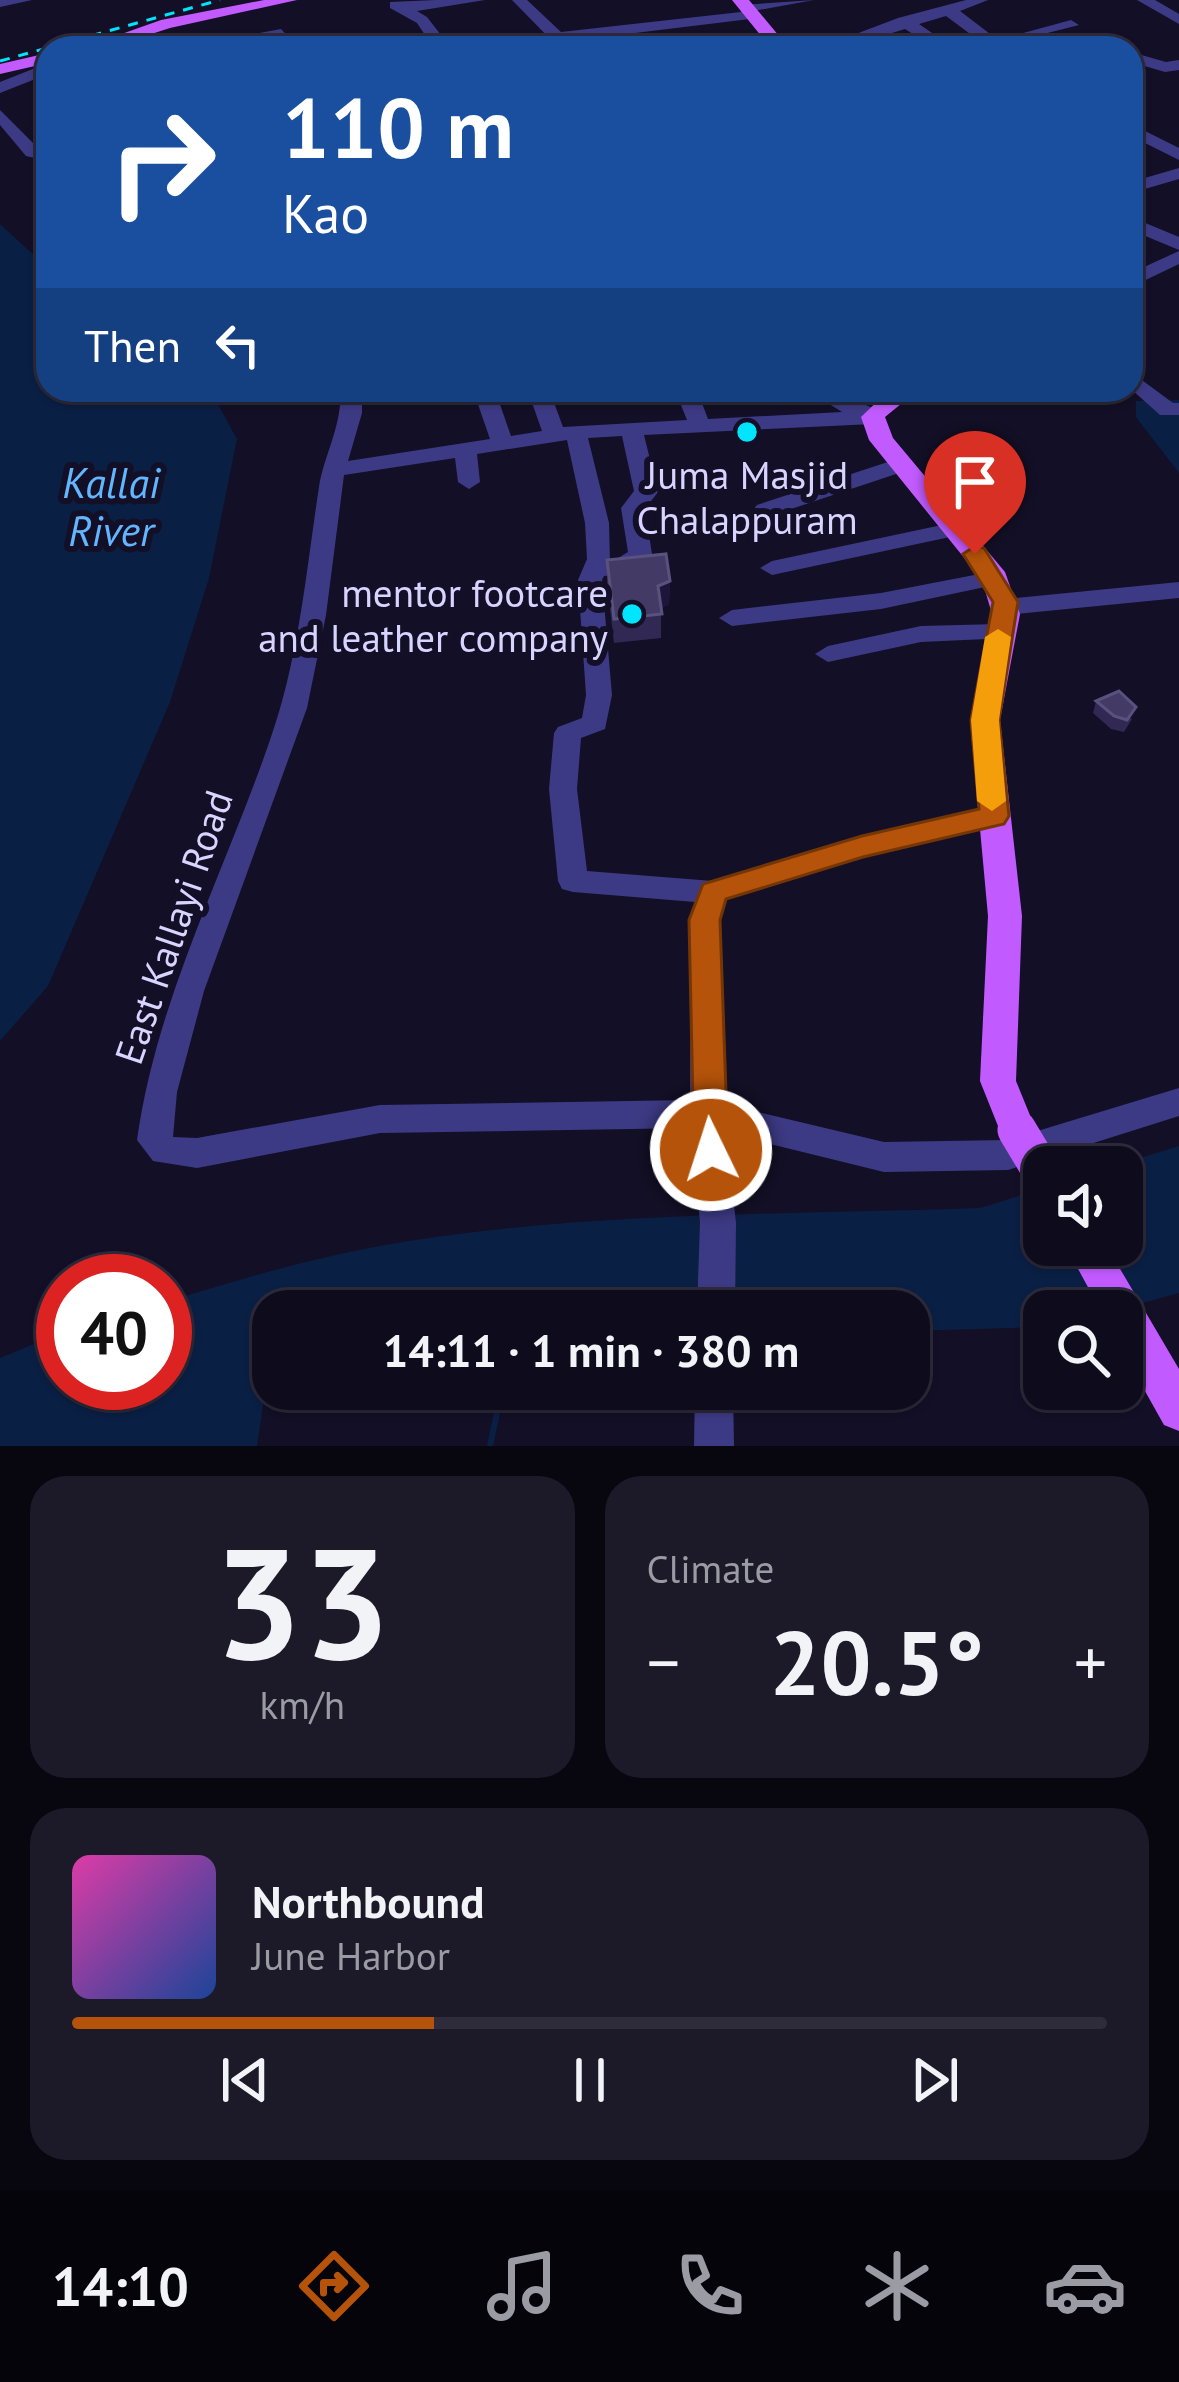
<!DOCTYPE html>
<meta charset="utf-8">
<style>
:root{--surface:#0e0b1c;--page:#1c1929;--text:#f1f3f6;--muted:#9b9ba3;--line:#2e2b3b;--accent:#b45309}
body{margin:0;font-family:"PT Sans",sans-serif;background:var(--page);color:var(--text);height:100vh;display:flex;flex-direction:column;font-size:45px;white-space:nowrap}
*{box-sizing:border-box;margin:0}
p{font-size:39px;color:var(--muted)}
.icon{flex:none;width:66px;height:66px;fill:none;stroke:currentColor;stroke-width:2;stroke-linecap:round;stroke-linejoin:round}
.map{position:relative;height:1446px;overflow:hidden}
.details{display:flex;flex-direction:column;gap:30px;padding:30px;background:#08060f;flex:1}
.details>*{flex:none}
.top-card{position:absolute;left:36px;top:36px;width:1107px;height:366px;border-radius:36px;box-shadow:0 3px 9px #0004,0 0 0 3px var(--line);background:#1a4fa0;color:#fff;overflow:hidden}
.controls{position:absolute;left:1023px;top:1146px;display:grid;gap:24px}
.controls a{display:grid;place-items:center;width:120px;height:120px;border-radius:24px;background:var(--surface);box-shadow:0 3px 9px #0004,0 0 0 3px var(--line);font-size:60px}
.speed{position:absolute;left:36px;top:1254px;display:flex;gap:24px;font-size:60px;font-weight:700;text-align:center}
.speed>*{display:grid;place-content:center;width:156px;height:156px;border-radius:50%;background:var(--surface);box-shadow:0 3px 9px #0004,0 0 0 3px var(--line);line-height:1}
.speed .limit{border:18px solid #d22;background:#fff;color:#111}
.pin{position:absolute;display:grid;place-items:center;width:102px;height:102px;color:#fff;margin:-123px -51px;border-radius:50% 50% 50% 0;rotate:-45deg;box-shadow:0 0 12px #0007}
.pin .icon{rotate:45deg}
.me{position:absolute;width:132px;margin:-66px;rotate:356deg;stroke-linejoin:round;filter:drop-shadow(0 0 9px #0008)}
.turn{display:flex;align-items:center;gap:42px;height:252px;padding:0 48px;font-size:54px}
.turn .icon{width:156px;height:156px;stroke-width:2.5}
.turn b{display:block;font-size:84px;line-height:102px}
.then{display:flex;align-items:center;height:114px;padding:0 48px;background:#0003;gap:24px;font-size:45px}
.big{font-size:90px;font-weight:800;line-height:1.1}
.details .widget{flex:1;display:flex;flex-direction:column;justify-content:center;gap:18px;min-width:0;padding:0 42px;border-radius:36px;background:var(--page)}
.details .dial{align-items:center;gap:0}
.dial b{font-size:156px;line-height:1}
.song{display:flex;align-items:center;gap:36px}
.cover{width:144px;height:144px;border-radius:18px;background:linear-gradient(135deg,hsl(320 70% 55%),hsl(220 70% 35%))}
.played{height:12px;border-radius:6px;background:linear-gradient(90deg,var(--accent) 35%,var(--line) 35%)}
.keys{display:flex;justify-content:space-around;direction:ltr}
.heat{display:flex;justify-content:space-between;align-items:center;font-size:66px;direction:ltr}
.details .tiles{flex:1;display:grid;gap:30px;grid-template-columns:1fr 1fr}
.widget:last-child{grid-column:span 2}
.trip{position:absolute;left:252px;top:1290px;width:678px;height:120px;border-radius:36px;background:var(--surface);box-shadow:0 3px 9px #0004,0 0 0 3px var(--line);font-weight:800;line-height:120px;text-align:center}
.menu{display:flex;height:192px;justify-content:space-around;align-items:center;background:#06040b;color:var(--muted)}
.menu .icon{width:84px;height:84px}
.menu .on{color:var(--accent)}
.menu b{font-size:54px;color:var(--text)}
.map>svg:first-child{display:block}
.water{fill:#0a1f44}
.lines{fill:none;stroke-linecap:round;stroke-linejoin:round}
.stream{stroke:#0a1f44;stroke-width:6}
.minor{fill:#3d3a85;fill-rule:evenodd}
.major{fill:#c25bff;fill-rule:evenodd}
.rail{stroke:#00e5ff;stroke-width:3;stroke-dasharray:10 9;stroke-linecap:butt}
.major-bridge{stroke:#c25bff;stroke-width:39}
.wall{fill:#312854}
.shaded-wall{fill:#1d163a}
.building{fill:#433a66;stroke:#5a527e;stroke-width:3}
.route{fill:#b45309;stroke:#753606;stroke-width:3}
.slow{fill:#f59e0b}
.poi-dot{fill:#00e5ff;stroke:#130f26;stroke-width:4.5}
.labels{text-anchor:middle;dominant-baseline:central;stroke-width:12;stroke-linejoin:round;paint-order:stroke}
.poi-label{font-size:39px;fill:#d9d4ff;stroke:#130f26}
.street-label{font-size:39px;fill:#d9d4ff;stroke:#130f26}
.water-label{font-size:42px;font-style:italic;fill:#62b6ff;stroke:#130f26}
</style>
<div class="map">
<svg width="1179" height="1446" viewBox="0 0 1179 1446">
<rect width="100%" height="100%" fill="#130f26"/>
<path class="water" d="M0,224L48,268V390H210L237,439L209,578L170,702L48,986L0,1041Z
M1179,400V473L1136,417V401Z
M1179,1146V1293L1114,1311H1044V1327L909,1331V1311H273V1370L268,1371L257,1446H0V1358L63,1332V1383H165V1302C232,1282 300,1261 369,1248C568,1211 778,1215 980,1208L1044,1188V1245H1122V1167H1111Z"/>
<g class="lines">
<path class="stream" d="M490,1446L502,1389"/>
<path class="minor" d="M0,0H32L0,7Z
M436,0H485L417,11L427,17L451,48H435L431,43L366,48L425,35L417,23L390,8V2Z
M512,0H527L561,32L741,12L740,5L814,0L753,11L757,15L750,19L569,41L576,48H559Z
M966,0H988L960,11L998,40L1071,20L1079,25L989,48L946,16L919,24L954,48H935L905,29L843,48H819L898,18Z
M1137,0H1155L1179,14V24Z
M281,29L299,48H283L277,39L216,48L183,47Z
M1131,52L1166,62L1179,60V70L1165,72L1131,62Z
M48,63V74L0,93V82Z
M0,110L38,148L48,151V161L26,156L0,125Z
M1131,124L1179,148V160L1131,136Z
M1179,168V179L1131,193V182Z
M1131,217L1179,237V250L1131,230Z
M1179,251V264L1131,287V273Z
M1131,372L1173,403H1179V415H1160L1131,389Z
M340,390H362V413L348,461L490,439L473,390H495L511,436L542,431L530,397L542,390H575L553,400L563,427L687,420L675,390H697L708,419L842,412L807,390H834L881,412L884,417L873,424L644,435L658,492L645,509L652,554L629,574L604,576L602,580L612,695L605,729L581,738L577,789L587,871L713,881L862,836L994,806L1004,809L1008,816L1004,823L863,857L726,899L720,920L724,1104L884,1142L1008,1140L1179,1088V1116L1008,1170L884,1172L726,1133L736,1223L735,1311H697L700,1223L691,1128L380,1133L197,1168L153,1161L137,1140C157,998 224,874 270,740C299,658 306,572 319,487C324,455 343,424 340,390ZM622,436L634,491L621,508L628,552L610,563L609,523L588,438ZM567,440L585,523L587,559L578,580L586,695L582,718L558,727L554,733L549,789L558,881L562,889L573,892L695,902L690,920V1100L380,1105L197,1138L173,1137L177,1092L204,991L307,708L326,615L344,475L455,458L458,482L469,489L480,482L477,454Z
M900,458L911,465L908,470L773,515L765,517L753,510L757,505Z
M956,522L968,529L964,534L772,575L760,568L772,561Z
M995,571L1004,573L1007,578L1004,583L881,609L732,626L719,618L732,610L881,593Z
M1179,582V598L1005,615L992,607L1005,599Z
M999,624L1012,632L1008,638L921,642L828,662L815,654L828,646L921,626Z
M695,1389H733L734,1446H694Z"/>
<path class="major" d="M264,0H297L170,28L108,48H82L161,20Z
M732,0H749L789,48H771Z
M48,53V63L0,74V64Z
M889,390H918L885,417L893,438L1005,572L1020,614L1000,720L1022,916L1016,1081L1036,1130L1030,1141L1017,1146L1004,1141L980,1081L988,916L970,720L992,614L982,580L869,440L861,417Z
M1065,1245H1106L1179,1369V1431L1164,1425L1122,1350V1311H1101Z"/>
<path class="rail" d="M0,61L220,0"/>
<path class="major-bridge" d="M1017,1130L1044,1175"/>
</g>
<path class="wall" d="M607,560L670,581L669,604L661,608V638L614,643L607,584Z
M1096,701L1132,719L1124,732L1111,729L1093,713Z"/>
<path class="shaded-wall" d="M670,581L669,604L657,610L658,586Z"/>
<path class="building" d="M666,554L670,581L658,586L662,614L614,619L607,560Z
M1119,691L1136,707L1127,720L1114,716L1096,701Z"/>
<path class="route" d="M975,546L984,548L1018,602L999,720L1009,816L1004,824L863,857L726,899L720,920L728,1150L723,1161L711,1165L699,1161L694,1150L689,920L703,884L862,836L979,809L971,720L993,602L963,554Z"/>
<path class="slow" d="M998,629L1011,637L999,720L1006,801L992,811L977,801L971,720L985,637Z"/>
<g class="poi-dot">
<circle cx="747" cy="432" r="12"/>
<circle cx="632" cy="614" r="12"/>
</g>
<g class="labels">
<g class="poi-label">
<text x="747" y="474">Juma Masjid<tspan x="747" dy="45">Chalappuram</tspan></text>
<text x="608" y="592" text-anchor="end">mentor footcare<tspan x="608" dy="45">and leather company</tspan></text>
</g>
<g class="street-label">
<text transform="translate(173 927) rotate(-71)">East Kallayi Road</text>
</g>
<g class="water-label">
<text x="111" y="482">Kallai<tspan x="111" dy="48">River</tspan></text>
</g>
</g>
</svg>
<div class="controls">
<a><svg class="icon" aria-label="sound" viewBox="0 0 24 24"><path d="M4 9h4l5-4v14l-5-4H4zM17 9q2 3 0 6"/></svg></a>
<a><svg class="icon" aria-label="search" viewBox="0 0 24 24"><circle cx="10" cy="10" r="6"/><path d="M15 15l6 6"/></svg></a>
</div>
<div class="speed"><div class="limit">40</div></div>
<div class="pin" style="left:975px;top:554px;background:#d93025"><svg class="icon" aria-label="arrive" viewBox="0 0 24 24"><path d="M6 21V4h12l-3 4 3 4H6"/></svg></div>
<svg class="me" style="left:711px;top:1150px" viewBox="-20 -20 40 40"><circle r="17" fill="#b45309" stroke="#fff" stroke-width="3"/><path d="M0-11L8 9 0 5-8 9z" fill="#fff"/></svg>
<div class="trip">14:11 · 1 min · 380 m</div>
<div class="top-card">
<div class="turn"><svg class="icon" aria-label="right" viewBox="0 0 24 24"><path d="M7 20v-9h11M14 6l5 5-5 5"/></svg><div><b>110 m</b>Kao</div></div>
<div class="then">Then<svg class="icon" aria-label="left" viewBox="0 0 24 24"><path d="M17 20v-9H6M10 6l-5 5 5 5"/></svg></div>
</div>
</div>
<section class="details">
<div class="tiles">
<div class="widget dial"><b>33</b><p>km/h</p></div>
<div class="widget"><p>Climate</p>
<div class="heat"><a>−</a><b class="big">20.5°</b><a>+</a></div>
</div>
<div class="widget">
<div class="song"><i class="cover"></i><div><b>Northbound</b><p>June Harbor</p></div></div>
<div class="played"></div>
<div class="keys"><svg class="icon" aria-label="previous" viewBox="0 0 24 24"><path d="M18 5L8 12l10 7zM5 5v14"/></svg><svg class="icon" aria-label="pause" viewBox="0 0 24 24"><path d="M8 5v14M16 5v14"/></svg><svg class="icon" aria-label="next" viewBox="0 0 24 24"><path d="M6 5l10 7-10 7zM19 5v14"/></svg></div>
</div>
</div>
</section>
<nav class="menu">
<b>14:10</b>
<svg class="icon on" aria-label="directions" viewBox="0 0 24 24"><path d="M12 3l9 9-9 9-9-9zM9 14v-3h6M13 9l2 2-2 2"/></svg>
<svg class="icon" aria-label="music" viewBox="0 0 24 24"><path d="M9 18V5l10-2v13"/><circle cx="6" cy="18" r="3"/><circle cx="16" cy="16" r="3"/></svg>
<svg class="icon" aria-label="phone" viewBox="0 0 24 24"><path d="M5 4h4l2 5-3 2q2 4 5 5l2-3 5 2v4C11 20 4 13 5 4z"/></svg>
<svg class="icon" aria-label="climate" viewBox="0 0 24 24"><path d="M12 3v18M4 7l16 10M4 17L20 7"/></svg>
<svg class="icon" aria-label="car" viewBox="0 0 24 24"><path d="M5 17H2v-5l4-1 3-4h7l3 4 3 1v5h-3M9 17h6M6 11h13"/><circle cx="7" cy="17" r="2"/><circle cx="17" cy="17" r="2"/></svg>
</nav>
